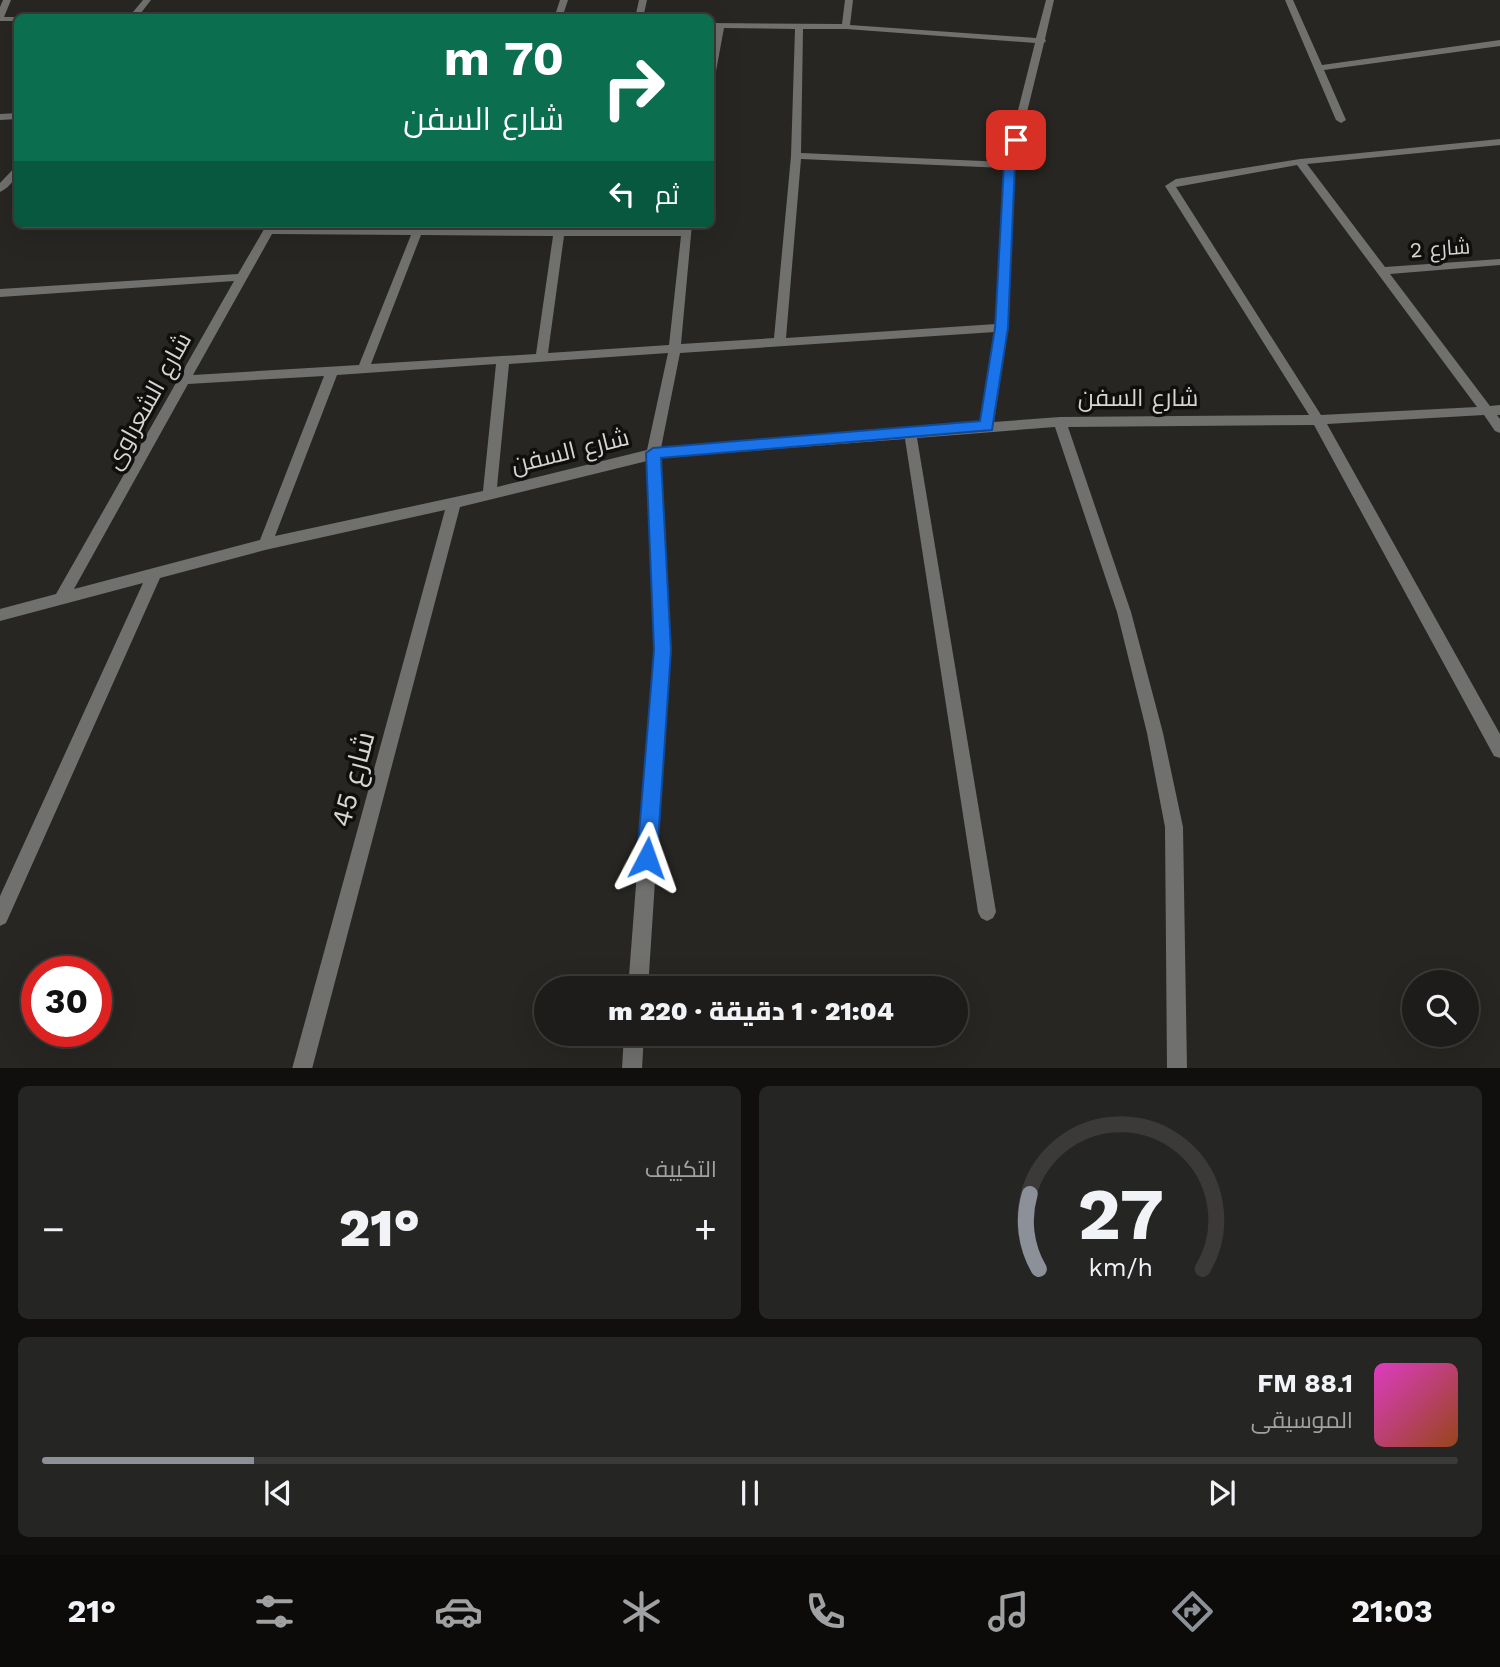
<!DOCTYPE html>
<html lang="ar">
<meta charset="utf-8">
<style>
:root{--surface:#1d1c1a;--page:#252523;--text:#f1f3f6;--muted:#a0a1a2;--line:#3b3a39;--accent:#8c9099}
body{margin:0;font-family:"Work Sans",Cairo,sans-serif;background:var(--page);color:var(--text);direction:rtl;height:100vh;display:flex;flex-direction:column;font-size:26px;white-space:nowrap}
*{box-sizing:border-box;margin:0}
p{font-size:23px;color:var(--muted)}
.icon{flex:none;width:38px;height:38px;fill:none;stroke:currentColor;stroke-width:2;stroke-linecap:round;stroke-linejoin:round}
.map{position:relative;height:1068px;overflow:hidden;direction:ltr}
.panel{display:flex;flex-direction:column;gap:18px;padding:18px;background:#100f0e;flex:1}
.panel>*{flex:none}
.top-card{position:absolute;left:14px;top:14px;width:700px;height:214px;border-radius:10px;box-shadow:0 7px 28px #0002,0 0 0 2px var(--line);direction:rtl;background:#0b6e4f;color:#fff;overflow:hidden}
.controls{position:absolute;left:1402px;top:970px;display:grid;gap:14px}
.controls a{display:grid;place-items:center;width:77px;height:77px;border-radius:50%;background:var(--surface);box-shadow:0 7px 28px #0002,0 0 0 2px var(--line);font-size:35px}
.speed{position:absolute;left:21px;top:956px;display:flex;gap:14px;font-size:35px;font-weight:700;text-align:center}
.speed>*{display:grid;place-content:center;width:91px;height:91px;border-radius:50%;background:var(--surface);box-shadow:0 7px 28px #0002,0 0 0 2px var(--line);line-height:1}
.speed .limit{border:10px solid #d22;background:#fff;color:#111}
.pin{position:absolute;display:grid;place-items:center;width:60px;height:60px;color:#fff;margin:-30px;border-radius:14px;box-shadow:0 4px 10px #0006}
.me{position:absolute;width:77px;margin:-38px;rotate:4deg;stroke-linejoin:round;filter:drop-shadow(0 0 5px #0008)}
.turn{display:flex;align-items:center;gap:24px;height:147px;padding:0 35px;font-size:32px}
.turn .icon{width:91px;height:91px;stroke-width:2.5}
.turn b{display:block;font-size:49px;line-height:60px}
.then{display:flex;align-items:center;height:66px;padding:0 35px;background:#0003;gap:14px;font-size:26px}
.big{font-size:52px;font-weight:800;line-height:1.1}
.panel .tile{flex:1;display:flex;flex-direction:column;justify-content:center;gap:10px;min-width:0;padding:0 24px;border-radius:10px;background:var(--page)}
.panel .dial{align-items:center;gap:0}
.dial svg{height:182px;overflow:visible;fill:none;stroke:var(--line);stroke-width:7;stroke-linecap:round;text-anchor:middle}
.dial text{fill:var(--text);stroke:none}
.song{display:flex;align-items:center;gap:21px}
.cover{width:84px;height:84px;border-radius:10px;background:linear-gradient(135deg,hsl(310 70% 55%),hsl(20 70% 35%))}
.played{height:7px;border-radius:4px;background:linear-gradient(90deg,var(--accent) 15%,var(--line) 15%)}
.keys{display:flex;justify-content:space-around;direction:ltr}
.heat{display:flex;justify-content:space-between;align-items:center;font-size:38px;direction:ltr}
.panel .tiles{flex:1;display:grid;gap:18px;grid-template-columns:1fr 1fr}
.tile:last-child{grid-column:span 2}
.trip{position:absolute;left:534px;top:976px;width:434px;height:70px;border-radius:35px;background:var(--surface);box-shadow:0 7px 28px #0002,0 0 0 2px var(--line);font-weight:800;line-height:70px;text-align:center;direction:rtl}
.dock{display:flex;height:112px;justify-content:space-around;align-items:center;background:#0c0b0a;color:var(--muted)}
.dock .icon{width:49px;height:49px}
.dock .selected{color:var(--accent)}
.dock b{font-size:32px;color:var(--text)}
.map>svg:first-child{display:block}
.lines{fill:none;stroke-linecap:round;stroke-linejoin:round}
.lane{fill:#70706e;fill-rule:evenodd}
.street{fill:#70706e;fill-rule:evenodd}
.route{fill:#1a73e8;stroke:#114b97;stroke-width:2}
.labels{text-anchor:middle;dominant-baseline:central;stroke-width:7;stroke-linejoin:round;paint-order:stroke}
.far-street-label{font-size:21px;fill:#d5d5d2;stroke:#100f0d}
.street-label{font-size:24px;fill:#d5d5d2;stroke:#100f0d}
.near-street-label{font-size:28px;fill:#d5d5d2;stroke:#100f0d}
</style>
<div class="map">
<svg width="1500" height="1069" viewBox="0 0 1500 1069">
<rect width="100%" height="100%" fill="#272622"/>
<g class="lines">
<path class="lane" d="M18,113V119L0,120V114Z"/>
<path class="street" d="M3,0H11L4,17H21L18,18V21H0V7Z
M143,0H151L137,18H128Z
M560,0H568L562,18H554Z
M639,0H647L643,18H635Z
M845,0H853L850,25L1036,38L1046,0H1054L1045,39L1046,41L1044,43L1014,165L1008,328L994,422L1060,417L1309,415L1165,186L1176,179L1300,159L1500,139V145L1307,164L1385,267L1500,259V265L1390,274L1490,406L1500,405V415H1497L1500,419V433L1495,431L1484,415L1327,424L1500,734V758L1494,756L1314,425L1068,427L1131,612L1163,733L1183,827L1187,1069H1167L1165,827L1147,733L1117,612L1055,427L917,438L996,912L993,918L987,921L981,918L978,912L905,439L660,458L670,650L648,989H628L654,650L647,461L460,507L312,1069H292L445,510L265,550L160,578L6,923L0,926V896L143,583L0,621V609L56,594L234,281L0,297V289L238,274L267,224H277L275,228L681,230L682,224H692L681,344L774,338L791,156L795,29L724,28L714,82L710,85V55L715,28L710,27V23L842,24ZM803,29H846L1035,43L1005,162L801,153ZM801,159L1004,168L996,324L786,338ZM1297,165L1477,407L1321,415L1176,187ZM272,234L411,235L359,365L193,375ZM421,235L553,236L536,354L371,364ZM564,236H681L669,345L548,353ZM995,332L981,423L910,427L661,448L680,353ZM668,353L647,450L497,487L509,364ZM496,364L483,491L275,536L337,375ZM324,376L260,540L74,589L188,384Z
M1285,0H1293L1322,65L1500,40V46L1324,70L1346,120L1341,123L1336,120Z
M18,164C18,176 11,187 0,192V183Z
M624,1034H644L642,1069H622Z"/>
</g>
<path class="route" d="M1016,137L1021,140L1015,165L1008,328L992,430L661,458L671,650L657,858L654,865L647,868L640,865L637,858L654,650L646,453L653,448L980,421L995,328L1004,165L1010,140Z"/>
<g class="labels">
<g class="far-street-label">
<text transform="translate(1440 248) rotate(-4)">شارع 2</text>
</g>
<g class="street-label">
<text x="1138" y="398">شارع السفن</text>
<text transform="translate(148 401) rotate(-61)">شارع الشعراوى</text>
<text transform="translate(570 451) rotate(-14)">شارع السفن</text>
</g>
<g class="near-street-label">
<text transform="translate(353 779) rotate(-75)">شارع 45</text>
</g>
</g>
</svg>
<div class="controls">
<a><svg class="icon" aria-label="search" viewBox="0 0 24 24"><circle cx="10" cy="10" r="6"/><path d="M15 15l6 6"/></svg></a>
</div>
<div class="speed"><div class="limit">30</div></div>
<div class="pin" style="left:1016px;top:140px;background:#d93025"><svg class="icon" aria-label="arrive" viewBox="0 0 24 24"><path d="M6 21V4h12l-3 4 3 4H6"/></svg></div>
<svg class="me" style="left:647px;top:858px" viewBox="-20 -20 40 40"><path d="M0-17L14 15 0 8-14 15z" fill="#1a73e8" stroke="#fff" stroke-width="4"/></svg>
<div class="trip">21:04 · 1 دقيقة · 220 m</div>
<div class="top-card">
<div class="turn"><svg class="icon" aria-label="right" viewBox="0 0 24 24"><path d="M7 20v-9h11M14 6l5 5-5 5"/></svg><div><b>70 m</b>شارع السفن</div></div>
<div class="then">ثم<svg class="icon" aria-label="left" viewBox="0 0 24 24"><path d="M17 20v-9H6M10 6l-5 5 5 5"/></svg></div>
</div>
</div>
<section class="panel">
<div class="tiles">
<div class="tile dial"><svg viewBox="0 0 100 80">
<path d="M14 69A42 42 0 1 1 86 69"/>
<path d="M14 69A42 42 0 0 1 10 36" stroke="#8c9099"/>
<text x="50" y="56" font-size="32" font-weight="700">27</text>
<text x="50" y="72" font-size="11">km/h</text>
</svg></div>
<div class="tile"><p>التكييف</p>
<div class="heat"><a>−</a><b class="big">21°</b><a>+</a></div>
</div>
<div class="tile">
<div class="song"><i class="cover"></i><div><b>88.1 FM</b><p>الموسيقى</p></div></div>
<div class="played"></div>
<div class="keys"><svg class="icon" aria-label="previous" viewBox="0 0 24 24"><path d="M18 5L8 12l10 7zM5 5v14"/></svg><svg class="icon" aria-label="pause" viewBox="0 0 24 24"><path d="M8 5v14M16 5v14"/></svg><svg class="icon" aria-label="next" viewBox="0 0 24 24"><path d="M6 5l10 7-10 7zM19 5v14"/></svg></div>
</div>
</div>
</section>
<nav class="dock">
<b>21:03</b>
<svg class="icon selected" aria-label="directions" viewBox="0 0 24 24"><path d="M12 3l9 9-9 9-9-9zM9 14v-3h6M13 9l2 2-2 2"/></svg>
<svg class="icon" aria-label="music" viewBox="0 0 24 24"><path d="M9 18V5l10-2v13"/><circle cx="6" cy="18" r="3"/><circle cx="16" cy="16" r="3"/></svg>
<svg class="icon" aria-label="phone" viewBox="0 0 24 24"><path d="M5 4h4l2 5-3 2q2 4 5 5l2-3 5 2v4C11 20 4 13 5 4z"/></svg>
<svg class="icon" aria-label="climate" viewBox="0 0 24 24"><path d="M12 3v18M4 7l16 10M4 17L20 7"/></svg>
<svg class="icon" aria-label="car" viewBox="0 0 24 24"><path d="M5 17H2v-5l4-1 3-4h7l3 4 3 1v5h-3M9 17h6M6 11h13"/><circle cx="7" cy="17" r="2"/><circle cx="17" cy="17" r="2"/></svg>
<svg class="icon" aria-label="filters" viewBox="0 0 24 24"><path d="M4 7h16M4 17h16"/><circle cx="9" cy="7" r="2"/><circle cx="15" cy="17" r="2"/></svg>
<b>21°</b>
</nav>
